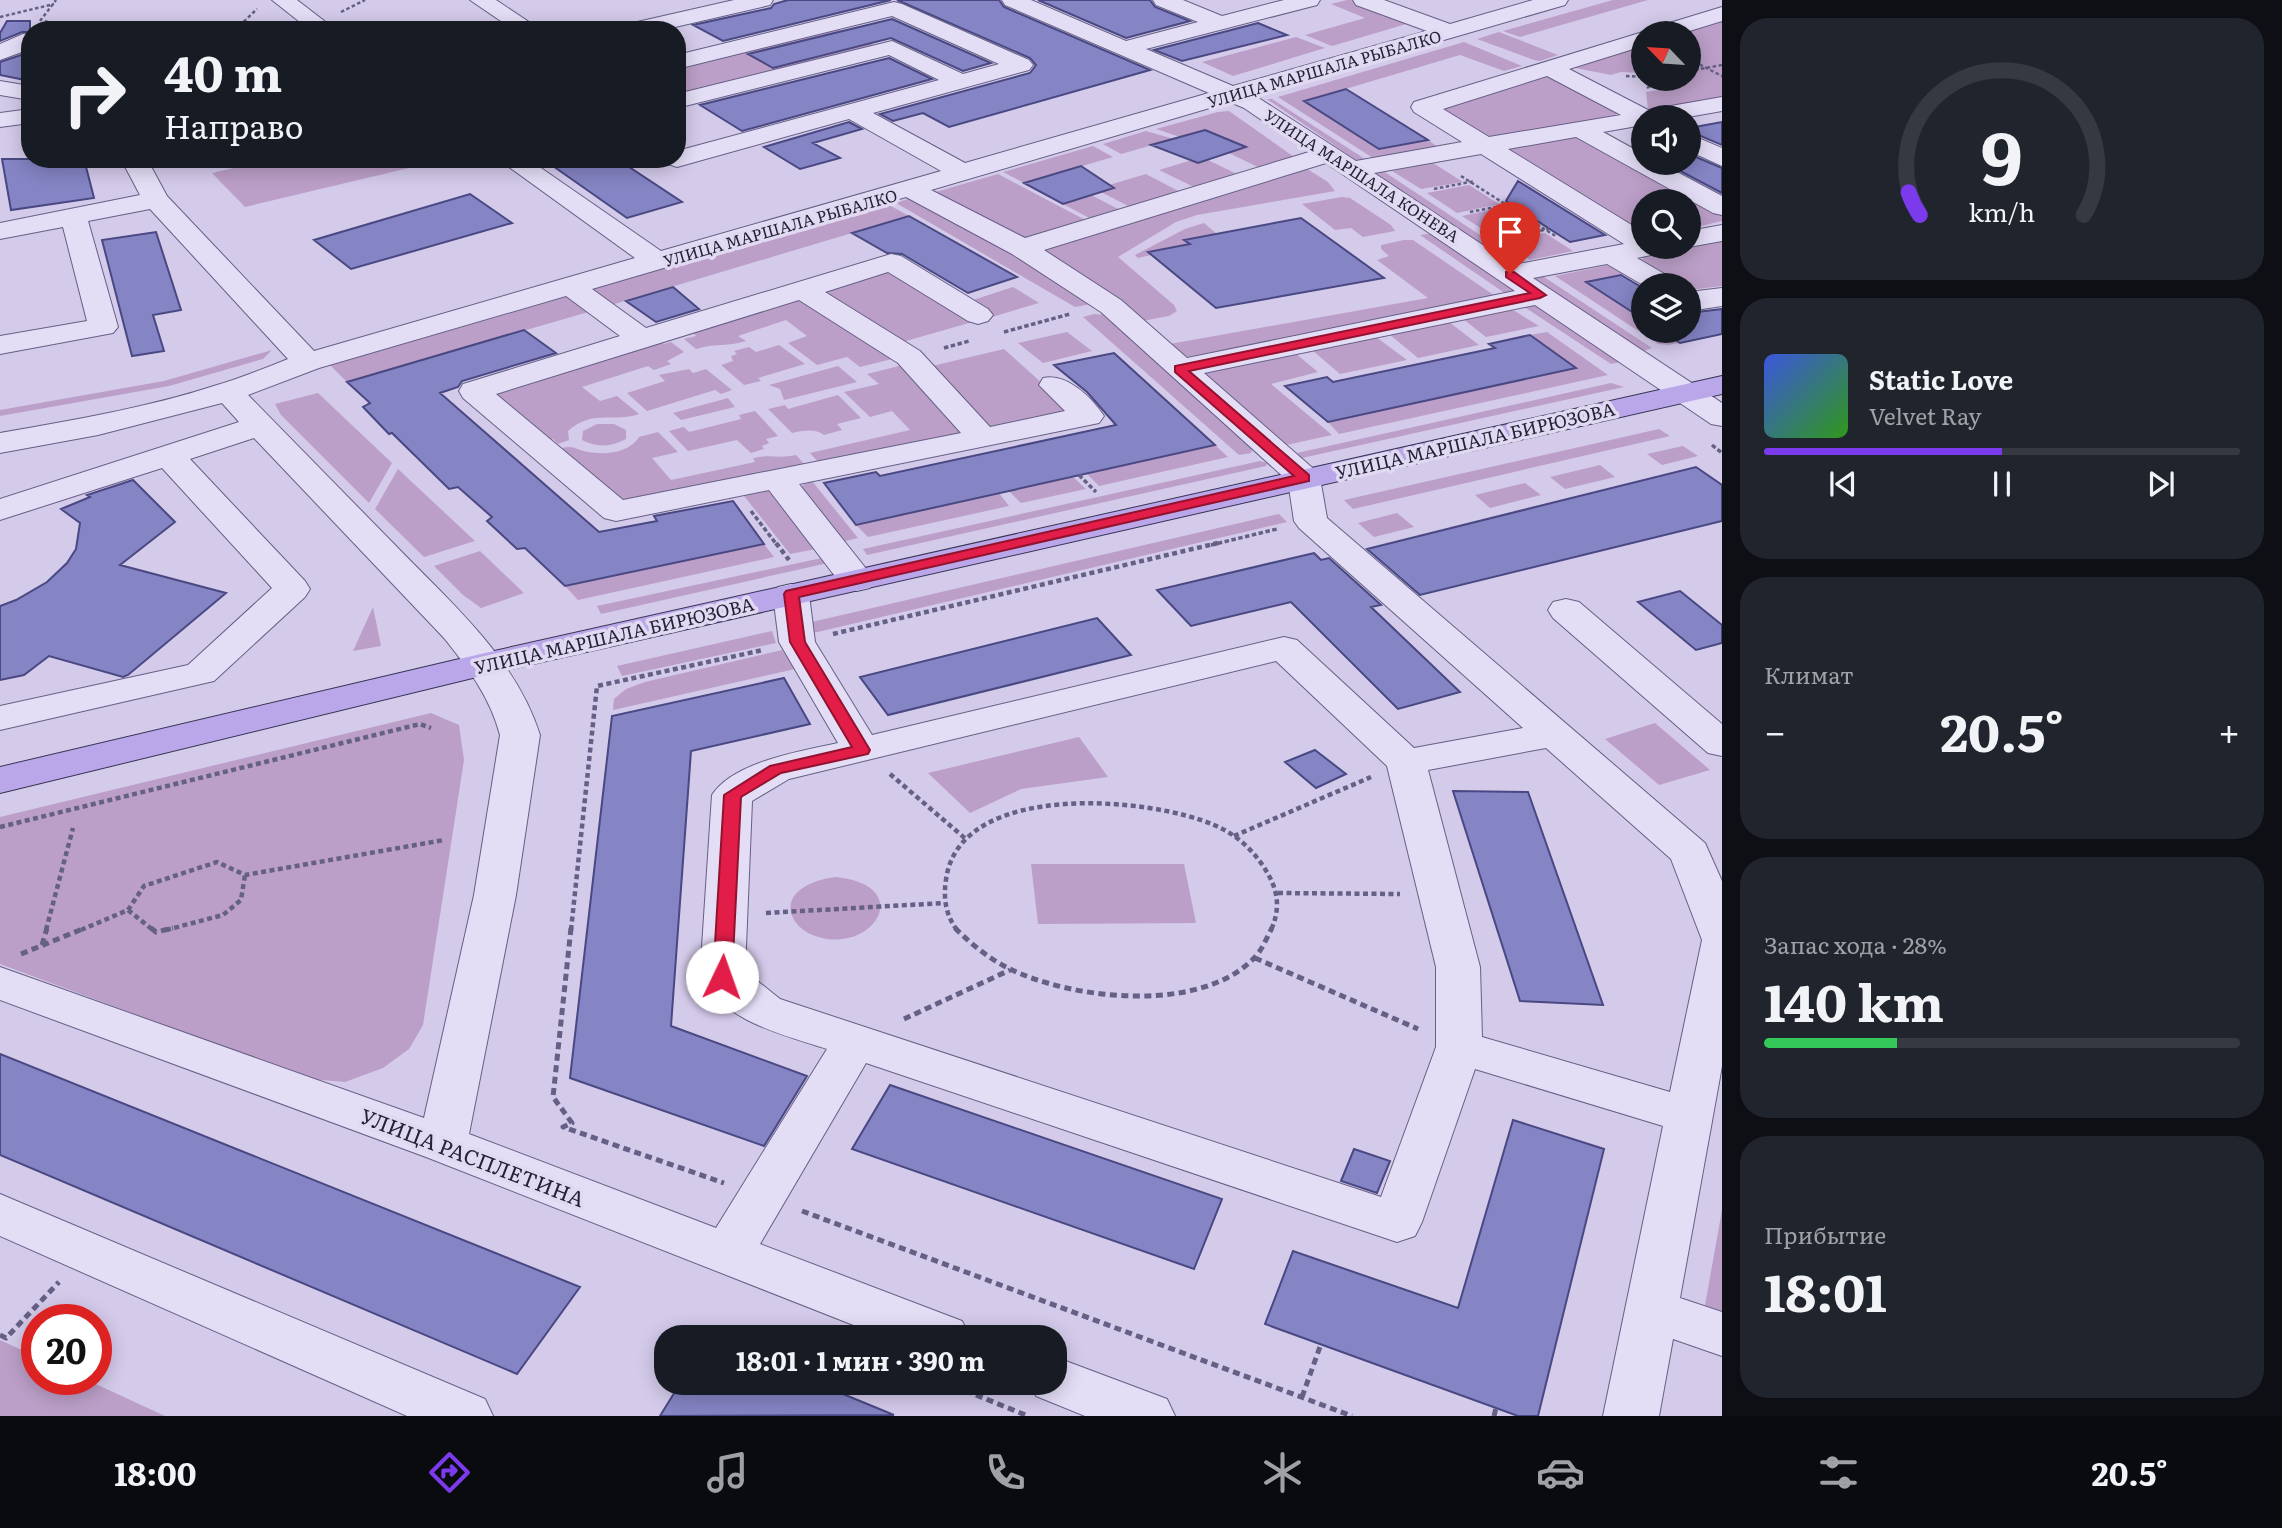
<!DOCTYPE html>
<html lang="ru">
<meta charset="utf-8">
<style>
:root{--surface:#171b24;--page:#20242c;--text:#f1f3f6;--muted:#9ea1a6;--line:#363941;--accent:#7c3aed}
body{margin:0;font-family:Literata,serif;background:var(--page);color:var(--text);height:100vh;display:flex;flex-direction:column;font-size:26px;white-space:nowrap}
*{box-sizing:border-box;margin:0}
p{font-size:23px;color:var(--muted)}
.icon{flex:none;width:38px;height:38px;fill:none;stroke:currentColor;stroke-width:2;stroke-linecap:round;stroke-linejoin:round}
.map{position:relative;flex:1;overflow:hidden}
.panel{display:flex;flex-direction:column;gap:18px;padding:18px;background:#0d0f14;width:560px}
.panel>*{flex:none}
.banner{position:absolute;left:21px;top:21px;width:665px;height:147px;border-radius:28px;box-shadow:0 4px 18px #0003;background:#171b24;color:var(--text);overflow:hidden}
.needle{width:46px;rotate:295deg}
.fabs{position:absolute;left:1631px;top:21px;display:grid;gap:14px}
.fabs a{display:grid;place-items:center;width:70px;height:70px;border-radius:50%;background:var(--surface);box-shadow:0 4px 18px #0003;font-size:35px}
.speed{position:absolute;left:21px;top:1304px;display:flex;gap:14px;font-size:35px;font-weight:700;text-align:center}
.speed>*{display:grid;place-content:center;width:91px;height:91px;border-radius:50%;background:var(--surface);box-shadow:0 4px 18px #0003;line-height:1}
.speed .limit{border:10px solid #d22;background:#fff;color:#111}
.pin{position:absolute;display:grid;place-items:center;width:60px;height:60px;color:#fff;margin:-72px -30px;border-radius:50% 50% 50% 0;rotate:-45deg;box-shadow:0 0 7px #0007}
.pin .icon{rotate:45deg}
.me{position:absolute;width:77px;margin:-38px;rotate:3deg;stroke-linejoin:round;filter:drop-shadow(0 0 5px #0008)}
.turn{display:flex;align-items:center;gap:24px;height:147px;padding:0 28px;font-size:32px}
.turn .icon{width:91px;height:91px;stroke-width:2.5}
.turn b{display:block;font-size:49px;line-height:60px}
.big{font-size:52px;font-weight:700;line-height:1.1}
.panel .tile{flex:1;display:flex;flex-direction:column;justify-content:center;gap:10px;min-width:0;padding:0 24px;border-radius:28px;background:var(--page)}
.panel .dial{align-items:center;gap:0}
.dial svg{height:182px;overflow:visible;fill:none;stroke:var(--line);stroke-width:7;stroke-linecap:round;text-anchor:middle}
.dial text{fill:var(--text);stroke:none}
.song{display:flex;align-items:center;gap:21px}
.cover{width:84px;height:84px;border-radius:10px;background:linear-gradient(135deg,hsl(230 70% 55%),hsl(110 70% 35%))}
.played{height:7px;border-radius:4px;background:linear-gradient(90deg,var(--accent) 50%,var(--line) 50%)}
.keys{display:flex;justify-content:space-around;direction:ltr}
.heat{display:flex;justify-content:space-between;align-items:center;font-size:38px;direction:ltr}
.charge{height:10px;border-radius:5px;background:linear-gradient(90deg,#34c759 28%,var(--line) 0)}
.trip{position:absolute;left:654px;top:1325px;width:413px;height:70px;border-radius:28px;background:var(--surface);box-shadow:0 4px 18px #0003;font-weight:700;line-height:70px;text-align:center}
.tab-bar{display:flex;height:112px;justify-content:space-around;align-items:center;background:#090b0e;color:var(--muted)}
.tab-bar .icon{width:49px;height:49px}
.tab-bar .selected{color:var(--accent)}
.tab-bar b{font-size:32px;color:var(--text)}
main{display:flex;flex:1;min-height:0}
.map>svg:first-child{display:block}
.green{fill:#bc9fc8}
.building{fill:#8584c4;stroke:#494882;stroke-width:2}
.lines{fill:none;stroke-linecap:round;stroke-linejoin:round}
.minor-casing{stroke:#656085;stroke-width:2}
.major-casing{stroke:#363454;stroke-width:2}
.path-far3{stroke:#656085;stroke-width:2.5;stroke-dasharray:3.5 2.5;stroke-linecap:butt}
.path-far2{stroke:#656085;stroke-width:3.5;stroke-dasharray:4.5 2.5;stroke-linecap:butt}
.path-far1{stroke:#656085;stroke-width:4.5;stroke-dasharray:5 3.5;stroke-linecap:butt}
.path{stroke:#656085;stroke-width:5;stroke-dasharray:7 4.5;stroke-linecap:butt}
.minor{fill:#e4ddf6;fill-rule:evenodd}
.major{fill:#baa7e9;fill-rule:evenodd}
.route{fill:#e11d48;stroke:#92132f;stroke-width:2}
.labels{text-anchor:middle;dominant-baseline:central;stroke-width:7;stroke-linejoin:round;paint-order:stroke}
.far-street-label{font-size:16px;fill:#242237;stroke:#e1d9f2}
.street-label{font-size:18px;fill:#242237;stroke:#e1d9f2}
.near-street-label{font-size:21px;fill:#242237;stroke:#e1d9f2}
</style>
<main>
<div class="map">
<svg width="1722" height="1416" viewBox="0 0 1722 1416">
<rect width="100%" height="100%" fill="#d4caea"/>
<path class="green" d="M1347,0H1353L1413,22L1332,46L1305,35L1365,18L1331,4Z
M1613,0H1648L1520,37L1503,31Z
M1722,18V97L1648,110L1646,92L1665,89L1667,85L1662,79H1689V33H1672Z
M831,29L840,30L873,44L871,48L685,95L677,93V67Z
M1499,32L1558,55L1540,61L1534,60L1477,39Z
M1296,37L1325,48L1233,76L1202,62Z
M1464,42L1522,66L1504,71L1460,55L1305,101L1379,149L1428,140L1438,147L1373,158L1278,97Z
M1643,42V73L1621,72L1611,75L1565,66Z
M1549,72L1624,113L1488,141L1433,108Z
M1267,99H1272L1368,161L1360,163Z
M1229,111L1297,159L1264,170L1229,153L1246,147L1206,130L1180,137L1156,129L1218,112Z
M1146,131L1174,139L1121,154L1103,144Z
M1576,135L1722,215V221L1689,229V201H1643L1641,232L1505,151L1508,145Z
M1093,146L1113,157L1024,183L1003,172Z
M272,159H426L430,163L245,207L212,173Z
M1192,160H1208L1241,176L1198,189L1159,170Z
M1433,163L1463,182L1421,189L1392,171Z
M1304,167L1328,182L1335,191L1197,215L1176,222L1118,257L1174,305L1177,311L1169,316L1137,322L1039,250Z
M1380,169L1524,264L1515,266L1372,171Z
M998,174L1091,223L1022,240L932,193Z
M1146,174L1184,194L1134,209L1101,192L1109,185Z
M1469,185L1499,204L1457,213L1427,193Z
M1091,195L1124,212L1095,221L1063,204Z
M1342,197L1350,198L1391,225L1395,231L1363,237L1351,228L1335,230L1302,204Z
M911,198L920,199L1097,303L1075,307L896,203Z
M889,205L909,216L611,305L590,289Z
M1504,207L1536,227L1493,236L1462,216Z
M1204,223L1217,234L1185,239L1190,244L1149,252L1151,255L1138,258L1135,255L1185,229Z
M1545,233L1573,251L1530,260L1501,242Z
M1427,234L1435,235L1521,293L1509,296L1420,235Z
M1722,238V286L1689,290V285H1678L1641,262L1646,253Z
M1404,240H1413L1498,298L1186,357L1174,355L1164,345L1428,298L1377,260L1389,256L1381,249V245Z
M1614,264L1629,273L1587,283L1643,319V331H1662L1680,343L1668,345L1658,344L1555,276Z
M891,269L976,321L899,343L817,292Z
M1538,273L1652,348L1644,351L1530,276Z
M1013,287L1039,303L992,317L967,302Z
M570,296L592,311L347,382L330,365Z
M803,297L896,358L860,367L847,357L817,365L788,343L807,336L786,320L738,336L746,341C728,347 714,343 696,349L684,339L696,336L692,331Z
M1535,303L1621,362L1611,364L1523,306Z
M1509,310L1515,311L1539,326L1486,337L1463,319Z
M1094,314L1105,315L1253,447L1251,453L1239,455L1083,317Z
M1449,322L1479,345L1418,358L1389,334Z
M1067,332L1092,351L1043,363L1018,343Z
M1547,332L1608,375L1339,434L1328,422L1575,368L1530,335Z
M1376,337L1407,360L1340,374L1312,350Z
M658,340L664,344L671,342L684,352L667,361L671,364L654,370L648,366L582,387L600,401L617,396L639,414C612,423 593,409 568,431L569,440L558,444L553,439L544,442L493,398L497,389Z
M779,345L805,364L758,378L761,381L744,385L721,365L733,361L731,356L737,354L734,351L749,347L756,352Z
M1004,349L1073,411L987,429L928,367Z
M272,350L263,359L169,386L0,416V410L164,381Z
M1295,353L1318,372L1271,384L1332,435L1277,447L1201,378L1208,371Z
M903,365L965,434L819,463L810,453L910,430L892,411L870,417L844,392L879,384L867,374Z
M838,366L857,382L784,400L780,389L769,385Z
M689,369L693,373L706,369L732,390L721,394L715,390L647,411L627,393L665,381L659,375Z
M1611,383L1624,387L1302,458L1297,453Z
M318,393L392,463L369,503L281,415L275,404Z
M838,395L861,418L837,424L842,430L824,435C815,428 802,431 792,433L768,409L785,405L788,409Z
M728,398L735,407L681,420L673,413Z
M755,411L778,436L766,439L769,443L762,446L764,449L751,453L737,440L688,451L669,431L684,427L689,432L741,419L739,415Z
M597,424H614L626,430V439C610,447 599,448 582,440L583,431Z
M1659,429L1670,436L1353,509L1344,500Z
M658,432L678,452L652,458L671,480L755,462L753,458C771,454 779,459 796,455L806,466L621,504L562,448C576,445 575,450 588,452C606,455 629,453 639,437Z
M1215,445L1228,457L1099,486L1087,474Z
M1683,446L1698,456L1662,465L1647,454Z
M1260,461L1267,463L1266,466L867,555L863,549Z
M1600,465L1615,477L1565,489L1550,477Z
M398,469L475,541L424,557L375,509Z
M1073,477L1086,489L1021,503L1009,491Z
M812,481L858,538L837,543L798,493L803,485Z
M1525,483L1541,495L1490,508L1475,495Z
M764,489L774,493L816,549L790,554L741,492Z
M999,493L1009,506L868,537L856,525Z
M1397,513L1414,527L1374,537L1358,523Z
M1279,514L1287,522L809,634L803,624Z
M764,544L774,557L578,600L565,586Z
M480,551L524,593L481,608L463,595L434,566Z
M822,558L828,563L601,614L597,606Z
M373,607L381,646L353,651Z
M772,631L776,643L622,676L617,666Z
M782,650L795,669L613,710L614,699L626,689L645,682Z
M431,713L459,725L464,760L423,1025L409,1049L383,1068L345,1082L309,1079L0,964V817Z
M1655,723L1710,770L1659,785L1605,739Z
M1079,737L1108,777L1021,789L970,813L928,773Z
M1184,864L1196,923L1038,924L1031,864Z
M836,877C921,886 868,962 808,933C801,929 796,924 793,918C781,891 816,879 836,877Z
M1722,1210V1317L1704,1311Z
M0,1340L37,1357V1379H85L165,1416H0Z"/>
<path class="building" d="M788,0H891L723,41L693,25L771,8L774,4Z
M897,0H999L1004,7L1150,70L949,127L923,113L893,121L880,114L1030,73L1036,65L1030,58Z
M1038,0H1150L1155,7L1190,21L1126,38Z
M892,19L991,63L963,71L891,38L773,68L748,54Z
M7,21H30V32H22L0,41V33Z
M1258,23L1287,35L1182,61L1154,50Z
M30,52V81L0,75V62Z
M889,58L932,79L742,131L700,105Z
M1346,89L1428,140L1379,149L1304,101Z
M849,122L862,129L813,143L840,158L800,169L764,147Z
M1722,122V145L1689,131V128Z
M1205,130L1246,147L1198,163L1151,145Z
M1689,154L1722,168V193L1665,163H1689Z
M2,159H84L94,198L11,210Z
M543,159H617L682,202L627,218Z
M1081,166L1114,188L1063,204L1024,183Z
M1518,181L1605,235L1570,242L1506,201Z
M470,194L512,223L351,269L314,240Z
M909,216L1017,277L968,293L902,254L887,253L852,233Z
M1301,218L1384,278L1216,308L1148,252L1190,244L1184,240Z
M156,232L181,310L153,315L164,351L132,356L102,240Z
M1621,275L1643,288V319L1586,282Z
M673,287L699,309L656,322L626,301Z
M1722,309V334L1680,343L1662,331H1689V313Z
M524,330L556,353L462,381L458,387L440,393L599,532L657,521L654,516L733,501L764,544L565,586L525,548L517,549L487,521L492,517L458,487L449,489L392,433L389,434L363,407L370,403L347,382Z
M1530,335L1576,368L1328,422L1285,386L1327,377L1333,382L1495,348L1489,344Z
M1114,353L1215,445L856,525L824,483L876,472L880,476L1116,425L1087,392L1054,365Z
M1696,467L1722,485V521L1420,595L1367,549Z
M133,480L175,522L120,565L226,593L128,675L123,677L49,656L24,675L0,680V606L16,600L47,582L67,563L76,549L80,523L61,509L90,497L87,495Z
M1314,553L1321,560L1329,558L1381,605L1371,607L1460,692L1398,709L1291,602L1191,626L1157,590Z
M1680,591L1722,625V643L1696,650L1638,602Z
M1097,618L1131,655L888,715L860,677Z
M784,678L810,724L691,751L671,1026L807,1076L764,1146L570,1078L612,716Z
M1315,750L1346,774L1316,788L1285,762Z
M1453,791L1528,792L1603,1005L1520,1001Z
M0,1054L580,1287L517,1374L0,1155Z
M890,1085L1222,1199L1194,1269L852,1149Z
M1513,1120L1604,1149L1538,1416H1518L1265,1324L1293,1251L1458,1308Z
M1354,1149L1390,1161L1377,1193L1341,1181Z
M681,1382H814L894,1415L660,1416Z"/>
<g class="lines">
<g class="minor-casing">
<path id="minor" d="M272,0H297L336,30H310Z
M470,0H496L541,30H514Z
M734,0H773L770,5L662,30H621L624,25Z
M1002,0H1031L1126,41L1198,22L1156,5L1153,0H1183L1222,16L1284,0H1320L1317,5L1146,49L1233,86L1427,31L1356,5L1353,0H1384L1450,24L1533,0H1568L1565,5L1254,95L1356,161L1462,142L1414,112L1411,107L1414,102L1643,32L1647,33H1643V46L1569,69L1648,110L1722,97V111L1688,117H1643V125L1603,132L1643,154V163H1660L1722,196V215L1713,213L1576,137L1508,149L1643,232V247H1664L1660,253L1637,258L1673,279L1677,285H1643L1607,264L1533,278L1722,403V426L1711,424L1535,305L1204,373L1316,471L1320,478L1327,518L1705,843L1722,881V1066L1680,1298L1722,1312V1356L1673,1339L1659,1416H1603L1663,1126L1475,1069L1422,1222L1415,1236L1397,1242L866,1063L760,1244L962,1321L970,1337H884L426,1157L0,1000V967L424,1118L474,895L500,735C490,697 468,668 444,638L254,438L190,459L305,581L310,589L305,597L214,681L0,730V706L188,665L272,588L162,468L0,520V499L239,422L222,403L98,435L0,453V433C73,420 147,408 217,385C241,378 265,368 288,359L150,209L88,221L118,327L113,333L0,354V336L87,321L63,227L0,239V223L140,195L121,159H147L167,196L314,351L635,258L498,159H528L661,251L941,171L849,119L677,167L668,164L664,159H677V151L939,80L889,55L677,108V94L892,41L963,74L999,64L892,16L677,69V55L894,2L902,4L1029,60L1033,65L1029,70L873,113L965,163L1209,93L1005,5ZM1547,76L1621,115L1489,137L1443,109ZM1230,102L1244,108L1309,152L1025,238L931,190ZM1481,154L1624,244L1513,265L1374,173ZM1326,163L1515,291L1187,358L1121,300L1044,250ZM906,197L1012,254L1101,312L1288,481L1294,521L1299,528L1523,728L1414,748L1297,640L1284,637L872,735L815,642L809,595L804,587L791,584L778,587L773,595L779,642L838,743C801,751 733,762 712,795L700,977C726,1022 781,1034 827,1049L716,1228L469,1134L516,895L540,735C516,658 449,601 395,545C346,495 297,445 248,395L319,368L566,296L620,336L463,384L459,391L463,398L604,518L616,521L769,490L844,588L857,591L870,588L875,580L799,484L1099,423L1104,416C1091,397 1067,373 1043,378L1039,385L1065,411L990,427L920,351L825,292L888,272L968,321L978,324L988,321L993,315L988,309L901,256L891,254L646,328L592,289ZM799,300L898,363L961,433L623,500L496,394ZM1276,661L1387,766L1436,967V1047L1381,1197L780,999L745,971L752,801L789,779ZM1546,748L1671,859L1702,940L1670,1092L1482,1037L1480,967L1428,770Z
M1722,7V21L1683,33H1650L1653,28Z
M23,34L30,35V49L0,60V44Z
M0,81L30,86V100L0,95Z
M30,109V123L0,127V113Z
M1689,134L1722,148V166L1689,151Z
M1722,225V241L1689,247H1687L1689,231Z
M1722,288V306L1689,311V292Z
M1566,599L1579,602L1722,724V756L1708,753L1553,618L1548,610L1553,602Z
M0,1194L485,1399L493,1416H407L0,1236Z
M1055,1357L1167,1399L1175,1416H1085L1036,1396L1029,1382H1055Z"/>
</g>
<g class="major-casing">
<path id="major" d="M1722,376V394L485,675L0,793V767L485,653Z"/>
</g>
<path class="path-far3" d="M341,12L365,0
M0,17L54,4
M40,21L56,0
M45,21L70,30
M235,30L257,9
M1689,59L1722,76
M1689,71L1722,65
M1626,76L1643,77
M1647,88L1655,83L1650,79
M1461,176L1557,237
M1434,189L1475,181
M1470,212L1511,204
M1505,238L1549,229"/>
<path class="path-far2" d="M1004,332L1070,314
M944,348L969,341
M1712,445L1722,453
M1079,475L1096,492
M751,511L777,545
M1211,545L1277,529"/>
<path class="path-far1" d="M776,543L789,560
M833,634L1218,543
M890,774L967,840
M0,827L420,724L431,728
M1234,836L1371,777
M1278,893L1400,894
M128,910L153,930
M766,913L944,903
M46,930L73,828
M81,930L128,910L144,886L217,862L245,875L444,840
M166,930L223,915L241,900L245,875
M571,930L597,686L763,650
M957,930C944,913 943,894 947,874C966,781 1150,797 1214,825C1236,834 1253,850 1265,869C1278,889 1281,908 1271,930"/>
<path class="path" d="M151,928L156,932L173,928
M571,928L553,1097L572,1123L563,1127L724,1183
M955,928C970,943 987,957 1006,967C1070,1000 1203,1015 1256,956C1263,948 1267,937 1272,928
M42,945L47,928
M21,954L85,928
M1255,958L1418,1029
M904,1019L1010,970
M802,1211L1352,1416
M0,1335L6,1338L59,1282
M944,1382L1028,1416
M1302,1397L1321,1344
M1494,1416L1496,1408"/>
<use href="#minor" class="minor"/>
<use href="#major" class="major"/>
</g>
<path class="route" d="M1506,272H1514L1546,295L1540,298L1189,371L1309,475V481L799,597L805,642L870,750L868,754L781,773L741,797L732,977L729,981H716L713,977L724,795L770,766L852,747L790,642L784,594L786,591L1294,476L1175,372V366L1530,293L1506,277Z"/>
<g class="labels">
<g class="far-street-label">
<text transform="translate(1324 68) rotate(-16)">УЛИЦА МАРШАЛА РЫБАЛКО</text>
<text transform="translate(1362 175) rotate(33)">УЛИЦА МАРШАЛА КОНЕВА</text>
<text transform="translate(780 227) rotate(-16)">УЛИЦА МАРШАЛА РЫБАЛКО</text>
</g>
<g class="street-label">
<text transform="translate(1475 440) rotate(-13)">УЛИЦА МАРШАЛА БИРЮЗОВА</text>
<text transform="translate(614 635) rotate(-13)">УЛИЦА МАРШАЛА БИРЮЗОВА</text>
</g>
<g class="near-street-label">
<text transform="translate(473 1156) rotate(21)">УЛИЦА РАСПЛЕТИНА</text>
</g>
</g>
</svg>
<div class="fabs">
<a><svg class="needle" viewBox="-14 -14 28 28"><path d="M0-13l5 13h-10z" fill="#e53935"/><path d="M0 13l5-13h-10z" fill="#9ea1a6"/></svg></a>
<a><svg class="icon" aria-label="sound" viewBox="0 0 24 24"><path d="M4 9h4l5-4v14l-5-4H4zM17 9q2 3 0 6"/></svg></a>
<a><svg class="icon" aria-label="search" viewBox="0 0 24 24"><circle cx="10" cy="10" r="6"/><path d="M15 15l6 6"/></svg></a>
<a><svg class="icon" aria-label="layers" viewBox="0 0 24 24"><path d="M12 4l9 5-9 5-9-5zM3 14l9 5 9-5"/></svg></a>
</div>
<div class="speed"><div class="limit">20</div></div>
<div class="pin" style="left:1510px;top:274px;background:#d93025"><svg class="icon" aria-label="arrive" viewBox="0 0 24 24"><path d="M6 21V4h12l-3 4 3 4H6"/></svg></div>
<svg class="me" style="left:722px;top:977px" viewBox="-20 -20 40 40"><circle r="19" fill="#fff"/><path d="M0-13L10 11 0 6-10 11z" fill="#e11d48"/></svg>
<div class="trip">18:01 · 1 мин · 390 m</div>
<div class="banner">
<div class="turn"><svg class="icon" aria-label="right" viewBox="0 0 24 24"><path d="M7 20v-9h11M14 6l5 5-5 5"/></svg><div><b>40 m</b>Направо</div></div>
</div>
</div>
<section class="panel">
<div class="tile dial"><svg viewBox="0 0 100 80">
<path d="M14 69A42 42 0 1 1 86 69"/>
<path d="M14 69A42 42 0 0 1 9 59" stroke="#7c3aed"/>
<text x="50" y="56" font-size="32" font-weight="700">9</text>
<text x="50" y="72" font-size="11">km/h</text>
</svg></div>
<div class="tile">
<div class="song"><i class="cover"></i><div><b>Static Love</b><p>Velvet Ray</p></div></div>
<div class="played"></div>
<div class="keys"><svg class="icon" aria-label="previous" viewBox="0 0 24 24"><path d="M18 5L8 12l10 7zM5 5v14"/></svg><svg class="icon" aria-label="pause" viewBox="0 0 24 24"><path d="M8 5v14M16 5v14"/></svg><svg class="icon" aria-label="next" viewBox="0 0 24 24"><path d="M6 5l10 7-10 7zM19 5v14"/></svg></div>
</div>
<div class="tile"><p>Климат</p>
<div class="heat"><a>−</a><b class="big">20.5°</b><a>+</a></div>
</div>
<div class="tile"><p>Запас хода · 28%</p><b class="big">140 km</b><div class="charge"></div></div>
<div class="tile"><p>Прибытие</p><b class="big">18:01</b></div>
</section>
</main>
<nav class="tab-bar">
<b>18:00</b>
<svg class="icon selected" aria-label="directions" viewBox="0 0 24 24"><path d="M12 3l9 9-9 9-9-9zM9 14v-3h6M13 9l2 2-2 2"/></svg>
<svg class="icon" aria-label="music" viewBox="0 0 24 24"><path d="M9 18V5l10-2v13"/><circle cx="6" cy="18" r="3"/><circle cx="16" cy="16" r="3"/></svg>
<svg class="icon" aria-label="phone" viewBox="0 0 24 24"><path d="M5 4h4l2 5-3 2q2 4 5 5l2-3 5 2v4C11 20 4 13 5 4z"/></svg>
<svg class="icon" aria-label="climate" viewBox="0 0 24 24"><path d="M12 3v18M4 7l16 10M4 17L20 7"/></svg>
<svg class="icon" aria-label="car" viewBox="0 0 24 24"><path d="M5 17H2v-5l4-1 3-4h7l3 4 3 1v5h-3M9 17h6M6 11h13"/><circle cx="7" cy="17" r="2"/><circle cx="17" cy="17" r="2"/></svg>
<svg class="icon" aria-label="filters" viewBox="0 0 24 24"><path d="M4 7h16M4 17h16"/><circle cx="9" cy="7" r="2"/><circle cx="15" cy="17" r="2"/></svg>
<b>20.5°</b>
</nav>
